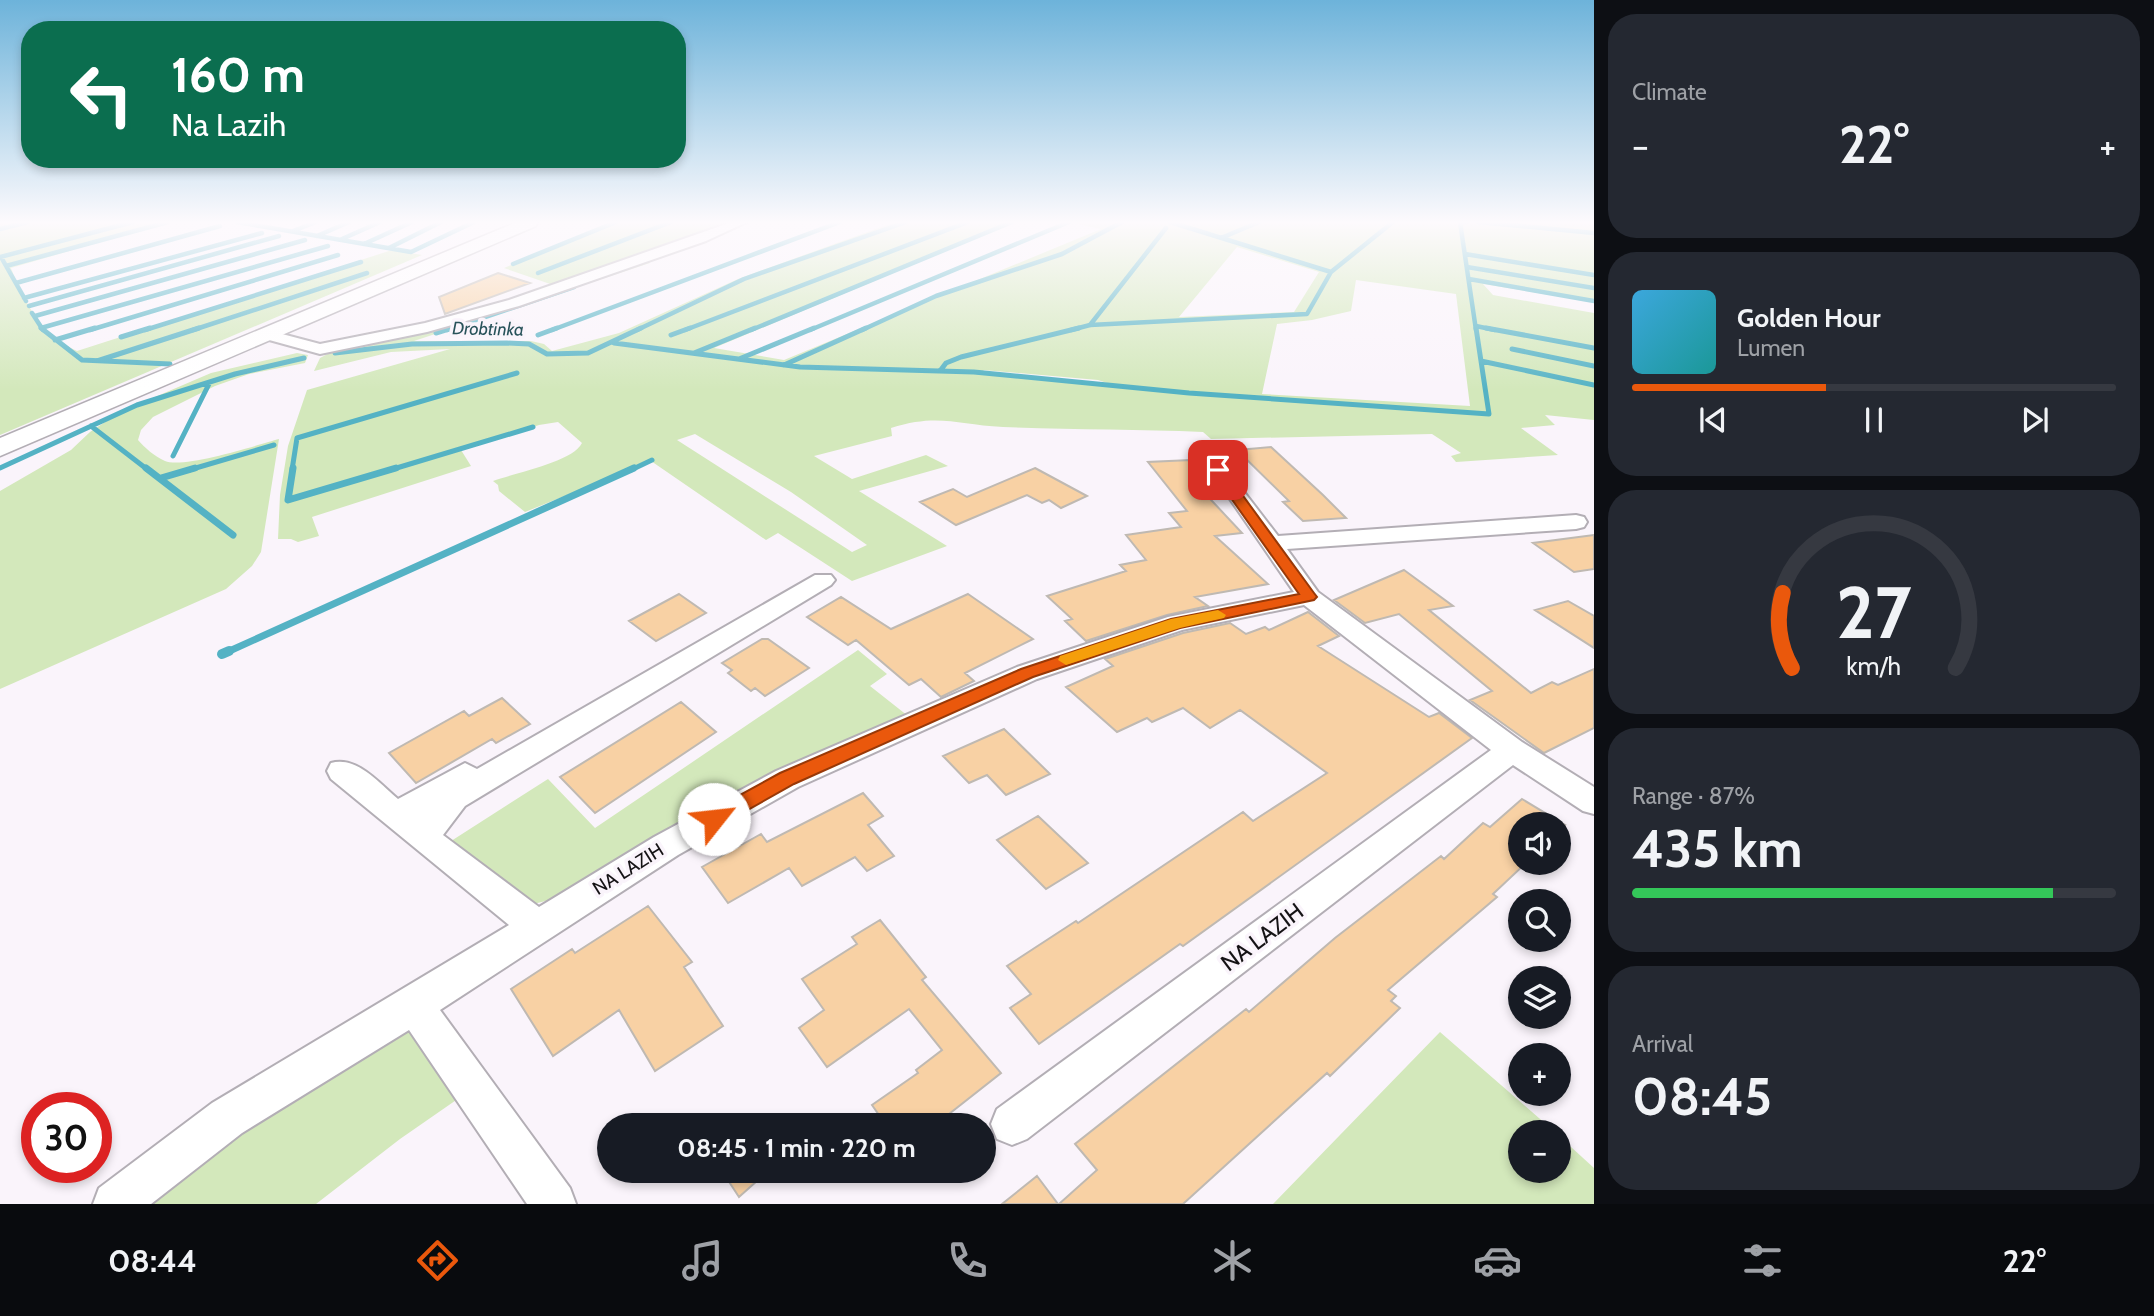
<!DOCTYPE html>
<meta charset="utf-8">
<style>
:root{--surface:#171b24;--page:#242831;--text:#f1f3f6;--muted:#9ea1a6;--line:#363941;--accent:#ea580c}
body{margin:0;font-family:Cabin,sans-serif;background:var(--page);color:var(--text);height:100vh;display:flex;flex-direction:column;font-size:26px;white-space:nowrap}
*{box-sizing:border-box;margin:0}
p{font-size:23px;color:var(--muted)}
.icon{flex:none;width:38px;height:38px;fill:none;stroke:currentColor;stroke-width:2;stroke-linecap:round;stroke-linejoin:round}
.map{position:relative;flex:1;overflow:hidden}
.drawer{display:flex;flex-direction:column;gap:14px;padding:14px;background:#0d0f14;width:560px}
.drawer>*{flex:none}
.top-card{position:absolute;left:21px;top:21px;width:665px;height:147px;border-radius:28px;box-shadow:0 4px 10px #0003;background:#0b6e4f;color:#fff;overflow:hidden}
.buttons{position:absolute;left:1508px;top:812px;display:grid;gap:14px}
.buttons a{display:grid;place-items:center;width:63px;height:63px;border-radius:50%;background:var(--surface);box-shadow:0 4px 10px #0003;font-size:35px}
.speed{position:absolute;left:21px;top:1092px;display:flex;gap:14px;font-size:35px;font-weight:700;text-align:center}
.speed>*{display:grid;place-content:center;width:91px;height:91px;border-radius:50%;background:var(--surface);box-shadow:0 4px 10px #0003;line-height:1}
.speed .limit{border:10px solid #d22;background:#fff;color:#111}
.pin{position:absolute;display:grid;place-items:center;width:60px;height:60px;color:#fff;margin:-30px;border-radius:14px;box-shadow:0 4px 10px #0006}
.me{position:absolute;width:77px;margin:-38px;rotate:61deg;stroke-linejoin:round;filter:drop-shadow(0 0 5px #0008)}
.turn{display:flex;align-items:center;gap:24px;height:147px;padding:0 35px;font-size:32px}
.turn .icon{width:91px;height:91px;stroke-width:2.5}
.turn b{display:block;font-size:49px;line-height:60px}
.big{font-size:52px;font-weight:700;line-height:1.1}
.drawer .tile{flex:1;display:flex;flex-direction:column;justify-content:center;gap:10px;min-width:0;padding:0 24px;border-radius:28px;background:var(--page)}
.drawer .dial{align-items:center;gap:0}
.dial svg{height:182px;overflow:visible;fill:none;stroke:var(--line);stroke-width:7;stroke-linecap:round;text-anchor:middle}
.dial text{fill:var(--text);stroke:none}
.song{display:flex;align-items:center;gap:21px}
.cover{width:84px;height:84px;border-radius:10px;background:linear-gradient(135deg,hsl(200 70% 55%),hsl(180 70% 35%))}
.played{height:7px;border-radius:4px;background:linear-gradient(90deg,var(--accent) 40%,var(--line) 40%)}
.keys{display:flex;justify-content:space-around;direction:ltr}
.heat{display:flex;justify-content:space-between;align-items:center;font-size:38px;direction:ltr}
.charge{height:10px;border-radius:5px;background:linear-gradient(90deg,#34c759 87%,var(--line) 0)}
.trip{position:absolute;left:597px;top:1113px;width:399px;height:70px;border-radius:35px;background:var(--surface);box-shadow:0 4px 10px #0003;font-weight:700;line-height:70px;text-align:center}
.tab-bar{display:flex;height:112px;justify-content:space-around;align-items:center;background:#090b0e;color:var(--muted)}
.tab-bar .icon{width:49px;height:49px}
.tab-bar .selected{color:var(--accent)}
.tab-bar b{font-size:32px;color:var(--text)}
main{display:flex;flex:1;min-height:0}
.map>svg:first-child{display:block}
.green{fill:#d3e8bb;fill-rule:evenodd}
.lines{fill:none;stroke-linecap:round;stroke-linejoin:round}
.stream-far3{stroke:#54b2c4;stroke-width:4.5}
.stream-far2{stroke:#54b2c4;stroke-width:5}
.stream-far1{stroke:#54b2c4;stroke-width:7}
.stream{stroke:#54b2c4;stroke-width:10}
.building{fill:#f8d1a4;stroke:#bfb9b2;stroke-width:2}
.minor-casing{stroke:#b3aeb5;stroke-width:4}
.secondary-casing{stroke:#b3aeb5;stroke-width:3}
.minor{fill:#fff;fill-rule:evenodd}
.secondary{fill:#fff;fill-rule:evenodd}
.route{fill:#ea580c;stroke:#983908;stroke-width:2}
.slow{fill:#f59e0b}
.labels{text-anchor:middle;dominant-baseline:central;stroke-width:7;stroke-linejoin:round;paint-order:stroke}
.far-water-label{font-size:18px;font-style:italic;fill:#28525a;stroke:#faf4fb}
.street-label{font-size:19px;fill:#151315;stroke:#faf4fb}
.near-street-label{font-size:23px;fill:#151315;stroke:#faf4fb}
</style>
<main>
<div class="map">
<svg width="1594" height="1204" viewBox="0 0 1594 1204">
<rect width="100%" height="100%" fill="#faf4fb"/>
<path class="green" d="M0,222H169L11,268C25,304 41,334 77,351L392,250L422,255L0,435Z
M616,222H733L698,237L556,286L504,268Z
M895,222H1015L714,348L784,360L1101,229L1068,222H1594V302L1483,284L1493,295L1594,313V420L1545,415L1555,425L1521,428L1558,455L1456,462L1451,456L1461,453L1432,434L1211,439L1203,432C1136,429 1070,430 1003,427C957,425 939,413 891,428L892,436L814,456L852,479L926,455L948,466L859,491L947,546L852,581L778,533L766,540L651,461L525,512L499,491L498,485L493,481C514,473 573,462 582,443L558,422L539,425L461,450L471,466L312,517L319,536L298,542L291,539H278L280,495L288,446L307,390L450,349L391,352L314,371L320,358L337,349L431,327L646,259L650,263L414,341H531L544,344L552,351L619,333L738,279ZM1237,247L1319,272L1294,312L1179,317ZM1356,280L1456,294L1470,406L1262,394L1277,324L1312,320L1351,311ZM983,370L1098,380L1110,384L987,374ZM695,434L791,492L867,545L852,552L677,440Z
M297,353L308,355L305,363L249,374L215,386L153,417L141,430L138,440C145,448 154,456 165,461C183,469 257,445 279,439L261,552L252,566L226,589L0,689V491L71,450L90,432L120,412L211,373Z
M858,650L887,674L870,686L908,716L557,898L526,906L448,843L548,779L595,828Z
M413,1031L462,1096L400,1139L316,1204H135L383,1032Z
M1440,1032L1555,1132H1521V1171H1559V1136L1594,1168V1204H1273Z"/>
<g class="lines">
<path class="stream-far3" d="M237,222L411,252L474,222
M1170,222L1331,272
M1467,222H1460L1476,330
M1478,222L1594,233
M0,229L28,222
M293,231L316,222
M317,236L349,222
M1221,238L1259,222
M342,239L380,222
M364,244L412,222
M389,248L441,222
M1465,254L1594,275
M0,257L133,222
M1,257L26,301
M513,264L616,222
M6,266L168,222
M1467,267L1594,288
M538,273L671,222
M1469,279L1594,301
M16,283L220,226
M24,298L262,233
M29,306L279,236
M32,313L43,330
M35,316L305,240
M1090,325L1166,228
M1476,326L1495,330
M41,328L328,246
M90,330L338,255
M145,330L361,262
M193,330L367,273
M447,330L574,287
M552,330L840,222
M637,330L744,279L906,222
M685,330L968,222
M751,330L1012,222
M810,330L1069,222
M862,330L936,296L1062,254L1122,222
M1071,330L1090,325L1307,314L1331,272L1393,222"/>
<path class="stream-far2" d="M41,328L82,360L170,364
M1486,328L1594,348
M436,333L452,328
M538,335L557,328
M671,335L690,328
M121,337L150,328
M55,340L95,328
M614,343L800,367L974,372L1189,393L1489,414L1476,328
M1512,349L1594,366
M335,353L412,344L507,343L529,344L547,354L588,353L641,328
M694,353L755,328
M739,359L814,328
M97,361L199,328
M1481,361L1594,385
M784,365L866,328
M940,371L946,363L961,357L1079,328
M91,426L148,470
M173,456L210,382
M0,468L137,405L235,374L304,358
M189,470L274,445
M292,470L297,438L517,373
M390,470L533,427
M631,470L652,460"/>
<path class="stream-far1" d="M146,468L233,535
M293,468L288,500L396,468
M161,478L195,468
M225,653L634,468"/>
<path class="stream" d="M222,654L229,651"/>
</g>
<path class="building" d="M498,273L530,283L445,314L439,297Z
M1271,447L1323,495L1346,518L1303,521L1283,502L1289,501L1237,450Z
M1191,460L1214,485L1198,486L1242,533L1215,536L1268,584L1195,597L1208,606L1167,615L1086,641L1065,621L1072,619L1047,596L1126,571L1120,565L1146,560L1126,535L1181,527L1169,513L1187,511L1148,462Z
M1035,468L1087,496L1061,508L1049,500L1042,503L1027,495L956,525L920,502L953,489L967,497Z
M1594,535V569L1574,572L1533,543Z
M1404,570L1453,606L1429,610L1531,693L1552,682L1558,685L1594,669V728L1544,753L1470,700L1492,691L1399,614L1365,623L1334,600Z
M679,594L706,613L656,641L629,621Z
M968,594L1033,639L965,673L974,681L941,697L921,679L909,685L856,640L848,645L807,617L841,597L891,629Z
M1568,601L1594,616V648L1535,610Z
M1308,612L1339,636L1318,646L1429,717L1439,713L1472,738L1183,946L1180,944L1039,1044L1010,1008L1031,994L1007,966L1076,921L1078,923L1243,812L1253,821L1327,773L1240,710L1210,728L1183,708L1152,722L1147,718L1117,732L1066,687L1113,666L1105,659L1183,633L1230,623L1246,634L1265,627L1269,630Z
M762,639H768L809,668L765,696L755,688L751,691L728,673L732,670L722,663Z
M502,698L530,724L496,743L492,739L416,783L389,753L464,711L469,716Z
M681,702L716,732L595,813L560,777Z
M1004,729L1050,774L1006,795L987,775L969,783L943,756Z
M863,793L883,816L868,825L894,856L867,871L855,857L802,886L789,868L728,903L702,867L761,834L767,842Z
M1522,799L1565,825L1559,830V824H1521V863H1526L1493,894L1497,897L1388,990L1396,996L1391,1001L1400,1008L1330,1076L1327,1073L1183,1204H1059L1097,1170L1075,1144L1246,1009L1249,1012L1335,938L1441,856L1444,859L1483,823L1490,827Z
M1038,816L1088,863L1046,889L997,840Z
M648,906L692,962L684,967L723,1026L655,1071L619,1010L553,1056L511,989L572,949L575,953Z
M880,920L926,977L922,980L1001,1073L935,1125H886L872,1105L918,1073L916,1070L942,1050L909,1009L827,1067L799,1028L824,1010L802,979L857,944L852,937Z
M722,1171H768L739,1197Z
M1037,1176L1058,1204H1002Z"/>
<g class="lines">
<g class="minor-casing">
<path id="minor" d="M732,222H747L706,241L519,306L427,332L320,354L262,338L259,335L267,330L320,344L425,323L509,300Z
M1201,443L1208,445L1278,536L1576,515L1584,517L1587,522L1584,527L1576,529L1287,549L1318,592L1522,742L1594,787V814L1583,811L1513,765L1027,1139L1012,1145L997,1139L991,1124L997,1109L1491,750L1304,605L1182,630L1037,679L798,787L678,855L440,1010L570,1188L576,1204H527L409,1030L242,1133L151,1204H93L99,1188L212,1103L509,925L331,779L327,771L331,763C356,755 380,784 398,799L465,763L477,769L815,575H831L835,580L831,585L465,806L443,835L539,907L654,837L776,771L1017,667L1168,617L1294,592L1230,499L1191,449Z"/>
</g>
<g class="secondary-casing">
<path id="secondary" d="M517,222H538L536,226L0,456V438Z"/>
</g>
<use href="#minor" class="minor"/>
<use href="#secondary" class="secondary"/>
</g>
<linearGradient id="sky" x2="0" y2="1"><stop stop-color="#6db3da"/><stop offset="0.57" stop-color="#fdfafd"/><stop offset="1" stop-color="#fdfafd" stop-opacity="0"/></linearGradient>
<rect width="1594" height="390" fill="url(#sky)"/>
<path class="route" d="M1218,466L1222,467L1314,593L1317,597L1314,600L1180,628L1033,677L794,784L721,825L714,827L707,825L704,819L707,813L780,773L1021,669L1171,619L1299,594L1211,470Z"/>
<path class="slow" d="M1218,610L1226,615L1224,618L1180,628L1066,665L1058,660L1060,656L1171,619Z"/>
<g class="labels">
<g class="far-water-label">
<text transform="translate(488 329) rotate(1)">Drobtinka</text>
</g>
<g class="street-label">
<text transform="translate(628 869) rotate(-32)">NA LAZIH</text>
</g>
<g class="near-street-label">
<text transform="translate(1262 937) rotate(-37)">NA LAZIH</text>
</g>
</g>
</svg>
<div class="buttons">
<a><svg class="icon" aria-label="sound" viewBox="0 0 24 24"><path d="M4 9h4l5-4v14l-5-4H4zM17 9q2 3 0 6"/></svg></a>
<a><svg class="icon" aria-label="search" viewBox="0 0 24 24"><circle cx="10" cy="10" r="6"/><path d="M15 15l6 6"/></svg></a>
<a><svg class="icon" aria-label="layers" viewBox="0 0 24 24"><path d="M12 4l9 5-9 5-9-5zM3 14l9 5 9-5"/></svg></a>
<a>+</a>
<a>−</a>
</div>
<div class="speed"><div class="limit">30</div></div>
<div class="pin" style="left:1218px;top:470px;background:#d93025"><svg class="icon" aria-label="arrive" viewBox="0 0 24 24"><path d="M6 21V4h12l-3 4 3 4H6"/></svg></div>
<svg class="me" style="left:714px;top:819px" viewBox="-20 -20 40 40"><circle r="19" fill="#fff"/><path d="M0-13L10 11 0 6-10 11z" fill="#ea580c"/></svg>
<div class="trip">08:45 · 1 min · 220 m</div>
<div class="top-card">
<div class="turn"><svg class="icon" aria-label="left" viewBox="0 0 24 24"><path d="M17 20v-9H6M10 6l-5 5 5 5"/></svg><div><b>160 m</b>Na Lazih</div></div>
</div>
</div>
<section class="drawer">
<div class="tile"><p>Climate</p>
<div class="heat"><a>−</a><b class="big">22°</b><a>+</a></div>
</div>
<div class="tile">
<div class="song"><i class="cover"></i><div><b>Golden Hour</b><p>Lumen</p></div></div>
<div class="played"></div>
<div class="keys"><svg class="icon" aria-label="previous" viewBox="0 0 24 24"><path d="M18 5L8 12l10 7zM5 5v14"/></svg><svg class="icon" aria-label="pause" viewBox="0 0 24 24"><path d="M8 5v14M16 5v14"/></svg><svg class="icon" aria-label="next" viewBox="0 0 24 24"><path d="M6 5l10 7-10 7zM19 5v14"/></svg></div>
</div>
<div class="tile dial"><svg viewBox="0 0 100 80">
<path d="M14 69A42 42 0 1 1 86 69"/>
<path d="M14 69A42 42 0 0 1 10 36" stroke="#ea580c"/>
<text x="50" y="56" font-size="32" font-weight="700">27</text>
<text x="50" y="72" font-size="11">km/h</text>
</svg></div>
<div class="tile"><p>Range · 87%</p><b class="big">435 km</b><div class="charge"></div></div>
<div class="tile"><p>Arrival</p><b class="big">08:45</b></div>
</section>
</main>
<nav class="tab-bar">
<b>08:44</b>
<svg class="icon selected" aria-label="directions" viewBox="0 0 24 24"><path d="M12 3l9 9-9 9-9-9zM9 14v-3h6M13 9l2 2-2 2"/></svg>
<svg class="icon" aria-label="music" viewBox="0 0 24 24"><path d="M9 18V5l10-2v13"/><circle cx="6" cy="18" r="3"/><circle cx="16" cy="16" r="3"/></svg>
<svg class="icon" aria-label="phone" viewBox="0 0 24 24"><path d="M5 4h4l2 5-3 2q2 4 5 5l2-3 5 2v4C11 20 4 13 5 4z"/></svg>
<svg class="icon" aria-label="climate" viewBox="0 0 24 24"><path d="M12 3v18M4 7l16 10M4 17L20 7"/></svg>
<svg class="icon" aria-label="car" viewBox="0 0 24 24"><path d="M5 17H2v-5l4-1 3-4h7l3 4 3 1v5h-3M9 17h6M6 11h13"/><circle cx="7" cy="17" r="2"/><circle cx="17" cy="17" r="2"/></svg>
<svg class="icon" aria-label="filters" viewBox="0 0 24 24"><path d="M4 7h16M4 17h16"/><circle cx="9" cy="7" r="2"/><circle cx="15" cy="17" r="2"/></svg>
<b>22°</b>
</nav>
